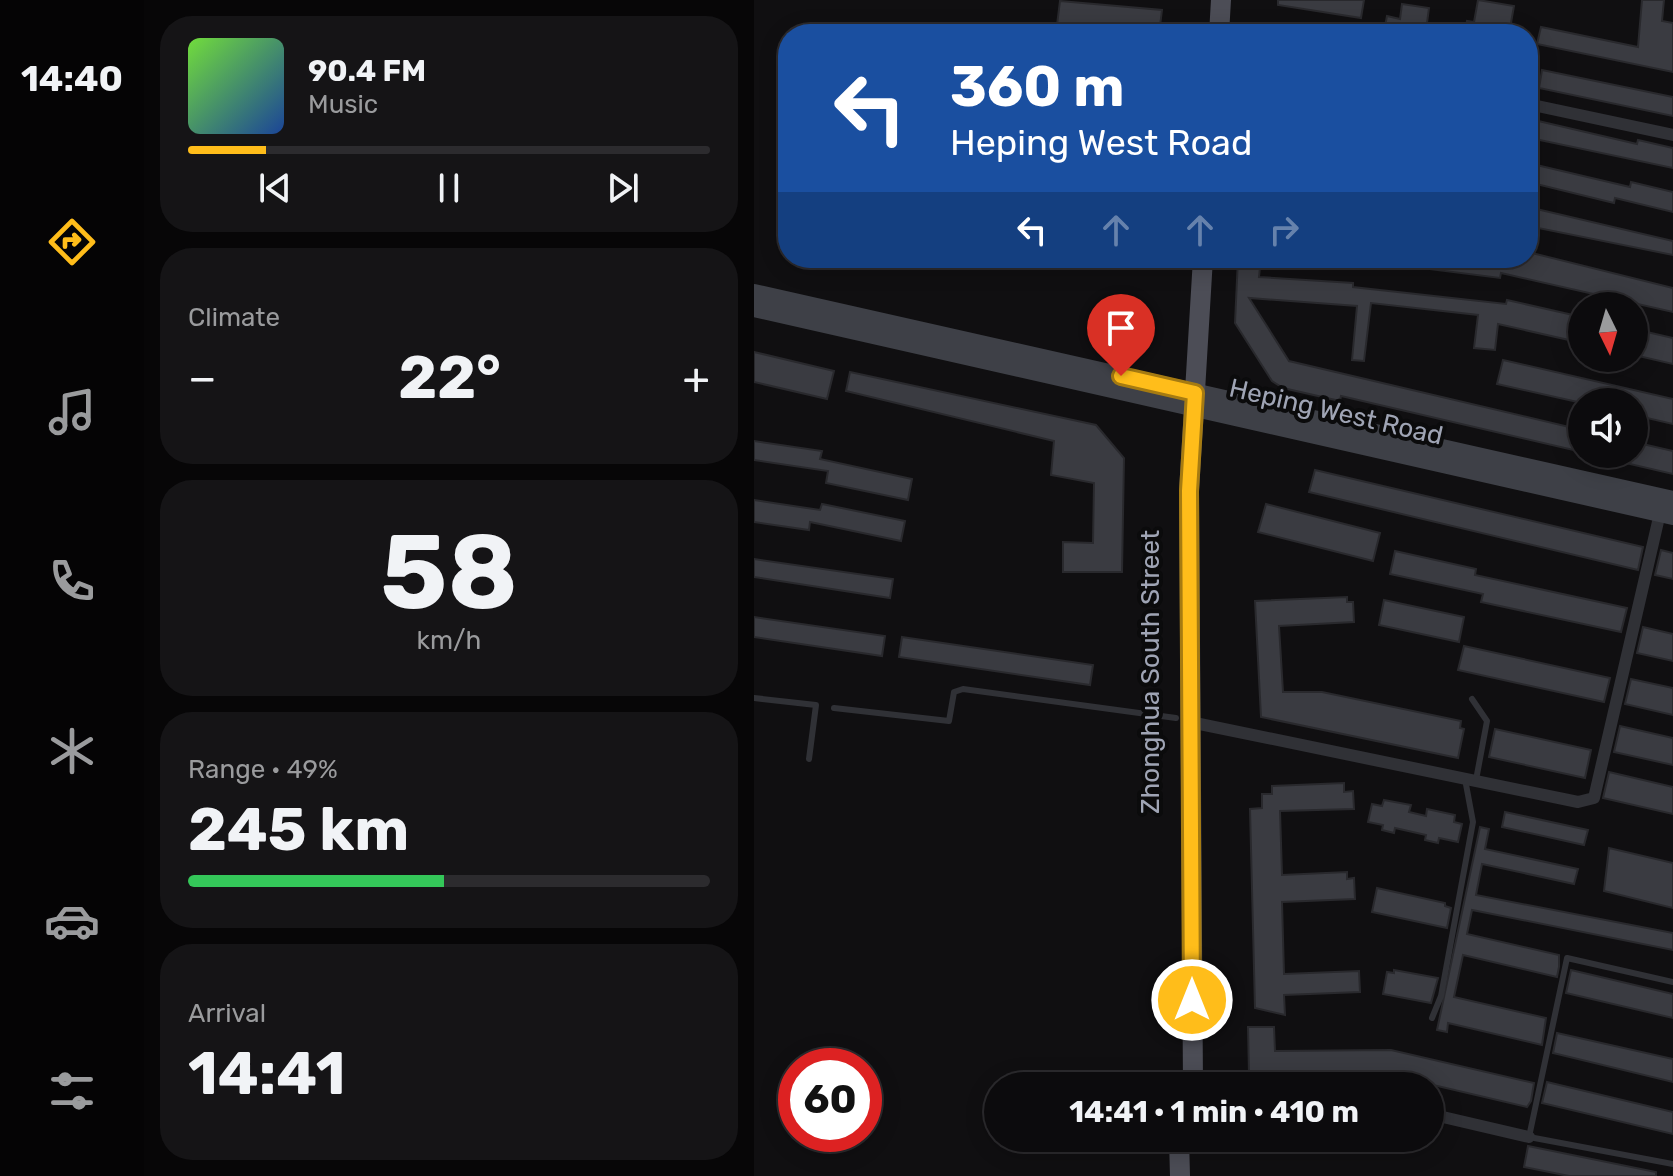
<!DOCTYPE html>
<meta charset="utf-8">
<style>
:root{--surface:#0c0b0d;--page:#151416;--text:#f1f3f6;--muted:#9a9b9d;--line:#2c2b2e;--accent:#ffbd1a}
body{margin:0;font-family:Rubik,sans-serif;background:var(--page);color:var(--text);height:100vh;display:flex;flex-direction:column;font-size:30px;white-space:nowrap}
*{box-sizing:border-box;margin:0}
p{font-size:26px;color:var(--muted)}
.icon{flex:none;width:44px;height:44px;fill:none;stroke:currentColor;stroke-width:2;stroke-linecap:round;stroke-linejoin:round}
.map{position:relative;flex:1;overflow:hidden}
.drawer{display:flex;flex-direction:column;gap:16px;padding:16px;background:#070607;width:610px}
.drawer>*{flex:none}
.hud{position:absolute;left:24px;top:24px;width:760px;height:244px;border-radius:32px;box-shadow:0 4px 20px #0003,0 0 0 2px var(--line);background:#1a4fa0;color:#fff;overflow:hidden}
.needle{width:52px;rotate:175deg}
.controls{position:absolute;left:814px;top:292px;display:grid;gap:16px}
.controls a{display:grid;place-items:center;width:80px;height:80px;border-radius:50%;background:var(--surface);box-shadow:0 4px 20px #0003,0 0 0 2px var(--line);font-size:40px}
.speed{position:absolute;left:24px;top:1048px;display:flex;gap:16px;font-size:40px;font-weight:700;text-align:center}
.speed>*{display:grid;place-content:center;width:104px;height:104px;border-radius:50%;background:var(--surface);box-shadow:0 4px 20px #0003,0 0 0 2px var(--line);line-height:1}
.speed .limit{border:12px solid #d22;background:#fff;color:#111}
.pin{position:absolute;display:grid;place-items:center;width:68px;height:68px;color:#fff;margin:-82px -34px;border-radius:50% 50% 50% 0;rotate:-45deg;box-shadow:0 0 8px #0007}
.pin .icon{rotate:45deg}
.me{position:absolute;width:88px;margin:-44px;rotate:0deg;stroke-linejoin:round;filter:drop-shadow(0 0 6px #0008)}
.turn{display:flex;align-items:center;gap:28px;height:168px;padding:0 40px;font-size:36px}
.turn .icon{width:104px;height:104px;stroke-width:2.5}
.turn b{display:block;font-size:56px;line-height:68px}
.lanes{display:flex;align-items:center;height:76px;padding:0 40px;background:#0003;justify-content:center;gap:40px;direction:ltr}
.lanes .off{opacity:.35}
.big{font-size:60px;font-weight:700;line-height:1.1}
.drawer .tile{flex:1;display:flex;flex-direction:column;justify-content:center;gap:12px;min-width:0;padding:0 28px;border-radius:32px;background:var(--page)}
.drawer .dial{align-items:center;gap:0}
.dial b{font-size:104px;line-height:1}
.song{display:flex;align-items:center;gap:24px}
.cover{width:96px;height:96px;border-radius:12px;background:linear-gradient(135deg,hsl(100 70% 55%),hsl(220 70% 35%))}
.played{height:8px;border-radius:4px;background:linear-gradient(90deg,var(--accent) 15%,var(--line) 15%)}
.keys{display:flex;justify-content:space-around;direction:ltr}
.heat{display:flex;justify-content:space-between;align-items:center;font-size:44px;direction:ltr}
.charge{height:12px;border-radius:6px;background:linear-gradient(90deg,#34c759 49%,var(--line) 0)}
.trip{position:absolute;left:230px;top:1072px;width:460px;height:80px;border-radius:40px;background:var(--surface);box-shadow:0 4px 20px #0003,0 0 0 2px var(--line);font-weight:700;line-height:80px;text-align:center}
main{display:flex;flex:1;min-height:0}
.menu{display:flex;flex-direction:column;width:144px;justify-content:space-around;align-items:center;background:#050405;color:var(--muted)}
.menu .icon{width:56px;height:56px}
.menu .current{color:var(--accent)}
.menu b{font-size:36px;color:var(--text)}
.map>svg:first-child{display:block}
.building{fill:#3a3b41;stroke:#29292d;stroke-width:2}
.lines{fill:none;stroke-linecap:round;stroke-linejoin:round}
.lane{stroke:#303136;stroke-width:6}
.street{stroke:#303136;stroke-width:12}
.secondary{stroke:#3e4047;stroke-width:18}
.primary{stroke:#4c4d56;stroke-width:20}
.route-casing{stroke:#a67b11;stroke-width:20}
.route{stroke:#ffbd1a;stroke-width:14}
.labels{text-anchor:middle;dominant-baseline:central;stroke-width:8;stroke-linejoin:round;paint-order:stroke}
.street-label{font-size:26px;fill:#9fa4b4;stroke:#0b0b0c}
</style>
<main>
<nav class="menu">
<b>14:40</b>
<svg class="icon current" aria-label="directions" viewBox="0 0 24 24"><path d="M12 3l9 9-9 9-9-9zM9 14v-3h6M13 9l2 2-2 2"/></svg>
<svg class="icon" aria-label="music" viewBox="0 0 24 24"><path d="M9 18V5l10-2v13"/><circle cx="6" cy="18" r="3"/><circle cx="16" cy="16" r="3"/></svg>
<svg class="icon" aria-label="phone" viewBox="0 0 24 24"><path d="M5 4h4l2 5-3 2q2 4 5 5l2-3 5 2v4C11 20 4 13 5 4z"/></svg>
<svg class="icon" aria-label="climate" viewBox="0 0 24 24"><path d="M12 3v18M4 7l16 10M4 17L20 7"/></svg>
<svg class="icon" aria-label="car" viewBox="0 0 24 24"><path d="M5 17H2v-5l4-1 3-4h7l3 4 3 1v5h-3M9 17h6M6 11h13"/><circle cx="7" cy="17" r="2"/><circle cx="17" cy="17" r="2"/></svg>
<svg class="icon" aria-label="filters" viewBox="0 0 24 24"><path d="M4 7h16M4 17h16"/><circle cx="9" cy="7" r="2"/><circle cx="15" cy="17" r="2"/></svg>
</nav>
<section class="drawer">
<div class="tile">
<div class="song"><i class="cover"></i><div><b>90.4 FM</b><p>Music</p></div></div>
<div class="played"></div>
<div class="keys"><svg class="icon" aria-label="previous" viewBox="0 0 24 24"><path d="M18 5L8 12l10 7zM5 5v14"/></svg><svg class="icon" aria-label="pause" viewBox="0 0 24 24"><path d="M8 5v14M16 5v14"/></svg><svg class="icon" aria-label="next" viewBox="0 0 24 24"><path d="M6 5l10 7-10 7zM19 5v14"/></svg></div>
</div>
<div class="tile"><p>Climate</p>
<div class="heat"><a>−</a><b class="big">22°</b><a>+</a></div>
</div>
<div class="tile dial"><b>58</b><p>km/h</p></div>
<div class="tile"><p>Range · 49%</p><b class="big">245 km</b><div class="charge"></div></div>
<div class="tile"><p>Arrival</p><b class="big">14:41</b></div>
</section>
<div class="map">
<svg width="919" height="1176" viewBox="0 0 919 1176">
<rect width="100%" height="100%" fill="#100f11"/>
<path class="building" d="M524,0H610L607,18L524,5Z
M724,0L760,6L755,34H711L713,21L720,22Z
M888,0H910L908,21L919,23V72L783,44L787,27L884,47Z
M306,1L408,10L405,34L303,25Z
M648,4L675,8L673,23L683,25L682,34L630,31L633,16L646,19Z
M788,70L919,97V116L785,88Z
M780,120L883,144L884,140L919,148V168L776,138Z
M774,163L876,187L877,182L919,192V212L861,198L860,203L774,182Z
M774,207L919,241V255L774,226Z
M774,252L919,288V312L747,273L746,278L635,264L636,258H774Z
M484,258H507L505,277L599,283V287L752,304L753,300L828,317V343L744,324L741,350L720,348L724,315L617,303L610,361L598,360L603,306L495,298L535,361L828,430V452L587,396L586,401L529,388L518,381L481,323Z
M880,329L919,338V364L880,355Z
M0,352L80,371L73,399L0,382Z
M749,360L919,399V424L880,415V402L828,403L743,384Z
M96,372L342,425L370,458L368,572H309V542L339,543L340,483L297,475L300,441L92,391Z
M0,441L68,451L66,459L158,479L154,500L72,483L74,471L0,460Z
M880,442L919,451V474L850,458V454H880Z
M561,470L889,547L884,570L555,492Z
M0,500L66,510L68,504L151,521L147,541L56,522L55,530L0,522Z
M512,504L626,533L619,561L504,532Z
M907,550L919,553V579L901,575Z
M641,551L722,569L721,575L873,608L867,632L727,602L729,594L636,574Z
M0,559L139,579L136,598L0,577Z
M593,597V602H599L600,622L525,626L529,692H568L707,721L706,728L710,729L704,758L507,717L501,601Z
M630,600L710,617L705,642L625,625Z
M0,617L131,636L128,656L0,637Z
M889,627L919,634V661L883,653Z
M148,637L339,665L336,685L145,657Z
M710,646L856,678L850,702L704,670Z
M877,679L919,688V715L871,704Z
M866,726L919,738V765L860,752Z
M741,729L837,750L831,778L735,757Z
M855,772L919,787V814L849,798Z
M590,783V792L599,791L600,809L526,811L528,875L593,872V879L600,878L601,899L528,902L530,974L605,971L606,992L530,995L531,1015L501,1008L496,809L508,808V794H518V786Z
M630,800L657,805L655,812L672,816L673,809L701,815L700,822L708,824L704,842L685,838L684,843L671,840L672,835L641,828L640,833L628,830L629,825L614,822L618,804L628,806Z
M751,812L834,830L830,845L748,827Z
M726,827L735,829L731,849L824,869L820,884L728,864L722,895L919,933V950L718,910L713,934L805,955V967L803,977L709,955L700,997L792,1018L788,1045L694,1023L693,1032L683,1030Z
M855,848L919,863V908L850,891Z
M623,888L691,903V906L697,908L693,928L618,912Z
M640,970L684,978L677,1003L629,994L633,972L640,973Z
M817,970L919,994V1018L812,993Z
M494,1027H520L521,1051L637,1050L780,1083L777,1101L773,1107L645,1077L646,1073L495,1074Z
M803,1033L919,1059V1082L799,1053Z
M793,1082L919,1112V1134L788,1103Z
M774,1146L902,1172V1176H815L770,1167Z"/>
<g class="lines">
<path class="lane" d="M0,698L62,705L55,759
M718,699L733,721L722,780
M80,708L195,721L200,692L209,689L422,718
M919,982L813,958L775,1137L919,1164
M678,1018L687,996L719,822L711,779"/>
<path class="street" d="M774,104L919,135
M436,722L824,802L840,798L906,513
M676,1114L775,1137"/>
<path class="secondary" d="M0,293L919,500
M0,308L919,516"/>
<path class="primary" d="M465,34L467,0
M439,1086L435,491L449,258
M425,1138L426,1176"/>
</g>
<g class="lines">
<g class="route-casing">
<path id="route" d="M367,376L441,393L435,491L438,1000"/>
</g>
<use href="#route" class="route"/>
</g>
<g class="labels">
<g class="street-label">
<text transform="translate(582 412) rotate(13)">Heping West Road</text>
<text transform="translate(396 672) rotate(-90)">Zhonghua South Street</text>
</g>
</g>
</svg>
<div class="controls">
<a><svg class="needle" viewBox="-14 -14 28 28"><path d="M0-13l5 13h-10z" fill="#e53935"/><path d="M0 13l5-13h-10z" fill="#9a9b9d"/></svg></a>
<a><svg class="icon" aria-label="sound" viewBox="0 0 24 24"><path d="M4 9h4l5-4v14l-5-4H4zM17 9q2 3 0 6"/></svg></a>
</div>
<div class="speed"><div class="limit">60</div></div>
<div class="pin" style="left:367px;top:376px;background:#d93025"><svg class="icon" aria-label="arrive" viewBox="0 0 24 24"><path d="M6 21V4h12l-3 4 3 4H6"/></svg></div>
<svg class="me" style="left:438px;top:1000px" viewBox="-20 -20 40 40"><circle r="17" fill="#ffbd1a" stroke="#fff" stroke-width="3"/><path d="M0-11L8 9 0 5-8 9z" fill="#fff"/></svg>
<div class="trip">14:41 · 1 min · 410 m</div>
<div class="hud">
<div class="turn"><svg class="icon" aria-label="left" viewBox="0 0 24 24"><path d="M17 20v-9H6M10 6l-5 5 5 5"/></svg><div><b>360 m</b>Heping West Road</div></div>
<div class="lanes"><svg class="icon" aria-label="left" viewBox="0 0 24 24"><path d="M17 20v-9H6M10 6l-5 5 5 5"/></svg><svg class="icon off" aria-label="ahead" viewBox="0 0 24 24"><path d="M12 20V5M6 11l6-6 6 6"/></svg><svg class="icon off" aria-label="ahead" viewBox="0 0 24 24"><path d="M12 20V5M6 11l6-6 6 6"/></svg><svg class="icon off" aria-label="right" viewBox="0 0 24 24"><path d="M7 20v-9h11M14 6l5 5-5 5"/></svg></div>
</div>
</div>
</main>
